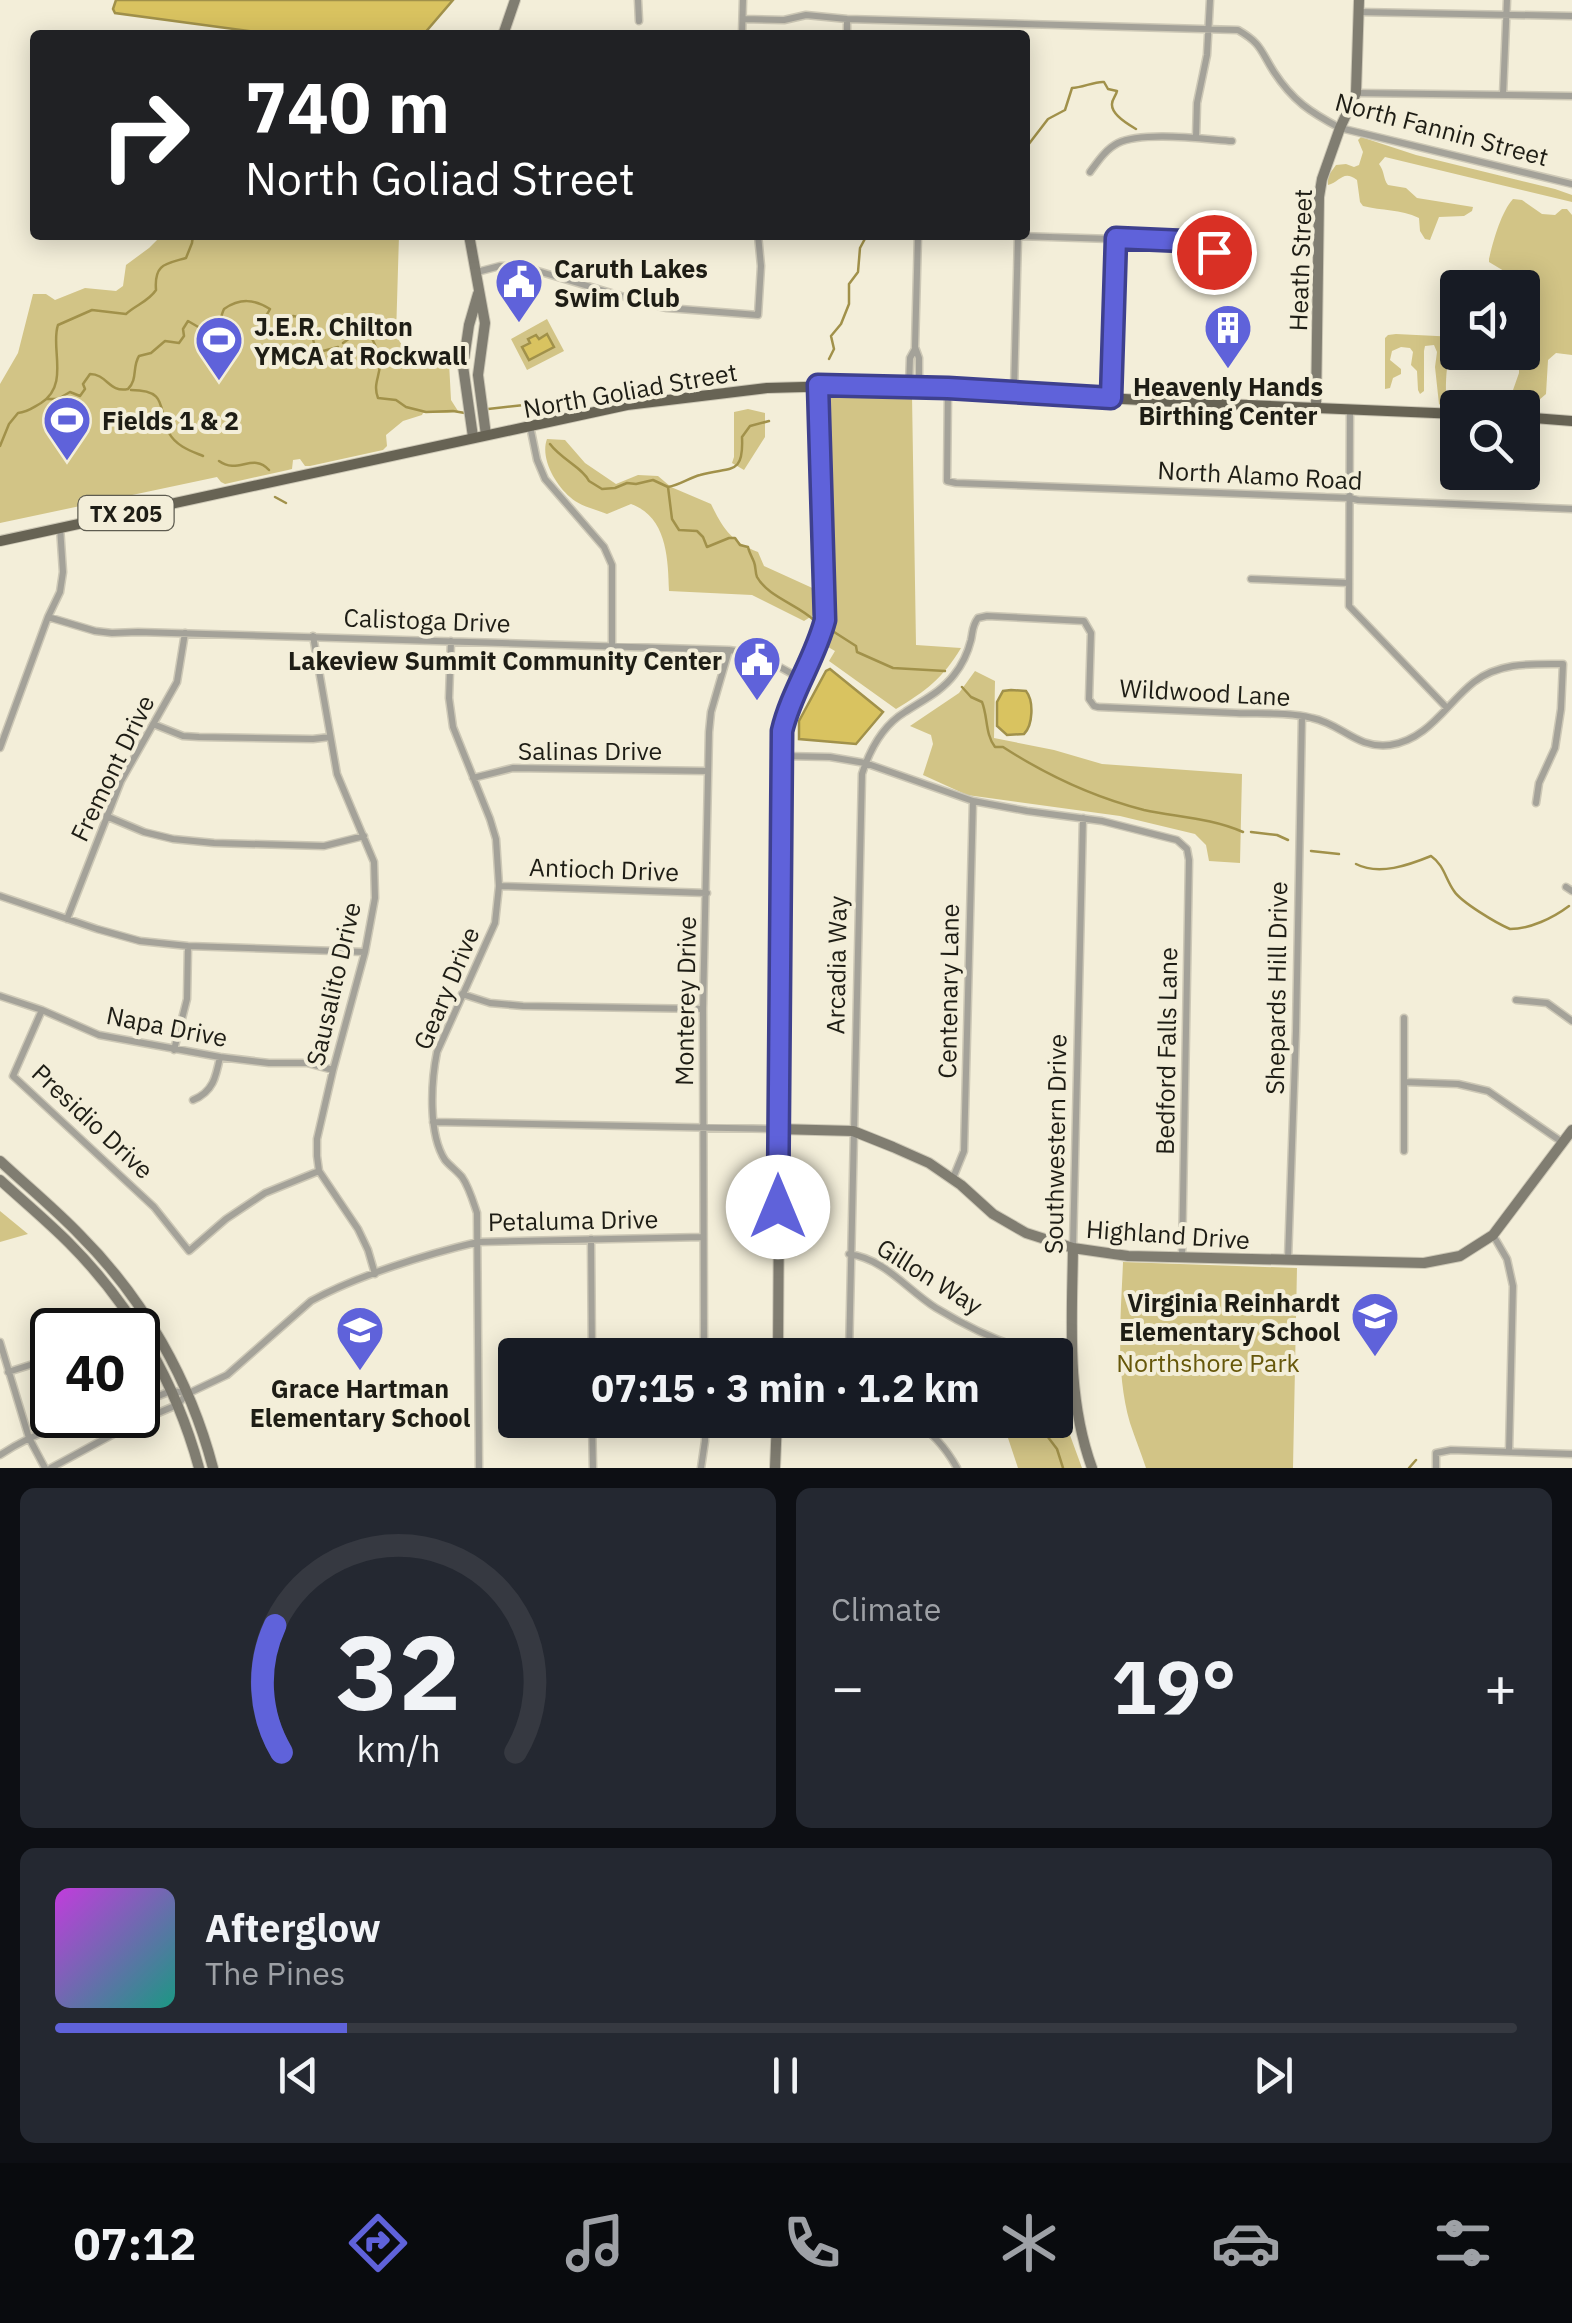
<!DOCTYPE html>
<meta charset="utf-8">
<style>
:root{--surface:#171b24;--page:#242831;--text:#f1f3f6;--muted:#9ea1a6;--line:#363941;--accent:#5f62da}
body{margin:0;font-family:"IBM Plex Sans",sans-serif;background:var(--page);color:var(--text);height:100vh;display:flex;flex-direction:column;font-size:38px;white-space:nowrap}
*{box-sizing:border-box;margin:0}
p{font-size:32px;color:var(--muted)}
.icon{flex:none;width:55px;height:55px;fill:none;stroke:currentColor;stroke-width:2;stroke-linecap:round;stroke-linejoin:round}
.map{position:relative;height:1468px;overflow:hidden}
.drawer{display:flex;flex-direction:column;gap:20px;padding:20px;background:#0d0f14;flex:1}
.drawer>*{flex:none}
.banner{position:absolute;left:30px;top:30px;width:1000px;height:210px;border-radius:10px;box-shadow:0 5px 25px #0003;background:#202124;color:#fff;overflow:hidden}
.tools{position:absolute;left:1440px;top:270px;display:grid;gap:20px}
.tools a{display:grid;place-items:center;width:100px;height:100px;border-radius:10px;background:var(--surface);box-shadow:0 5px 25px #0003;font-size:50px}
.speed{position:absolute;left:30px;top:1308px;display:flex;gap:20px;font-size:50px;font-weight:700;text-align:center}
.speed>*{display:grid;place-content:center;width:130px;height:130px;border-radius:50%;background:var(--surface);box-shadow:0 5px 25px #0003;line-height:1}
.speed .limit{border:5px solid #111;border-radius:15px;background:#fff;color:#111}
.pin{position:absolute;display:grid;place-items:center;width:85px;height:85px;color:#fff;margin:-42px;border:5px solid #fff;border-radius:50%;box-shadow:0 2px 10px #0007}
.me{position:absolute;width:110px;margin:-55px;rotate:0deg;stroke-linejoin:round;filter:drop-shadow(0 0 8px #0008)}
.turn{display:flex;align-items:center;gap:35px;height:210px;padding:0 50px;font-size:45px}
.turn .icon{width:130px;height:130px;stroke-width:2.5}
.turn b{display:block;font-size:70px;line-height:85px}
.big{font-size:75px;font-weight:700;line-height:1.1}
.drawer .tile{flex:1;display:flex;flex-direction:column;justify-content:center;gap:15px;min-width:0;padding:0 35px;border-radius:15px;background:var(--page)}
.drawer .dial{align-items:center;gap:0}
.dial svg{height:260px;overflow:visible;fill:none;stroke:var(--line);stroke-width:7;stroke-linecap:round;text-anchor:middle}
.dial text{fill:var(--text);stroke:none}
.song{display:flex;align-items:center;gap:30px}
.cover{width:120px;height:120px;border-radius:15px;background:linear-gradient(135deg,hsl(290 70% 55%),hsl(170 70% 35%))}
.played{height:10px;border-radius:5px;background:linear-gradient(90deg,var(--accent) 20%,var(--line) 20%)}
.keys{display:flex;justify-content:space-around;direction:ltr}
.heat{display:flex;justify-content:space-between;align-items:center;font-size:55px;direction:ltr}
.drawer .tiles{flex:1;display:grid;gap:20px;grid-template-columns:1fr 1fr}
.tile:last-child{grid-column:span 2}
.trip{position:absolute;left:498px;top:1338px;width:575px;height:100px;border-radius:10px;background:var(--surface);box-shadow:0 5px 25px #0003;font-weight:700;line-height:100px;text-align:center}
.tab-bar{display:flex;height:160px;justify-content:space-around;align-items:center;background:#090b0e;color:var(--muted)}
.tab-bar .icon{width:70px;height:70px}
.tab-bar .active{color:var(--accent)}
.tab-bar b{font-size:45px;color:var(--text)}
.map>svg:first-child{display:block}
.green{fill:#d2c486}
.water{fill:#d9c360;stroke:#a1914a;stroke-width:2.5}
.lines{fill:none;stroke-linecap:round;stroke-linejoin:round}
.stream{stroke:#a1914a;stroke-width:2.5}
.street-casing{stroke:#cdc8b6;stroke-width:9}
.secondary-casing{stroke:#cdc8b6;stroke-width:12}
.primary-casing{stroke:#cdc8b6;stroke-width:12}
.street{stroke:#a4a299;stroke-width:6}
.secondary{stroke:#807d71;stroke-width:10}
.primary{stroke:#676354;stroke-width:10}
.route-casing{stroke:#3e408e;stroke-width:25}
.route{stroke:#5f62da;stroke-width:18}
.labels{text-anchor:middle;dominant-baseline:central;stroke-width:8;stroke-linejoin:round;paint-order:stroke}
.shield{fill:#f3eed9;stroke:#5e5c50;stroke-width:2.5}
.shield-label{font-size:22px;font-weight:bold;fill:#1e1d15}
.street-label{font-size:25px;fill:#1e1d15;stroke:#f3eed9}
.poi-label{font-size:25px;font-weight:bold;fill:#1e1d15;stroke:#f3eed9;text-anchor:start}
.park-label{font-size:25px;fill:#66570a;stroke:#f3eed9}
</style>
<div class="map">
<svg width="1572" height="1468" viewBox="0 0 1572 1468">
<rect width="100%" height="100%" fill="#f3eed9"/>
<path class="green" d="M1361,137L1416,155L1555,189L1572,195V202L1385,157L1379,164C1385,172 1383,179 1388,185L1406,188L1417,198L1473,207L1472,211L1464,216L1439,217L1430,240L1425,239L1420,231L1419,218C1400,209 1382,211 1363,206L1360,202L1357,180C1343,169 1340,182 1328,185V176L1336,165L1346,164L1354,167L1359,165L1363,152L1358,140Z
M1513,199L1522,200L1542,214L1555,215L1562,209H1567L1572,215V355L1556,353L1548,360L1546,394L1539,400L1510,404L1506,402L1513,390L1519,373V353L1522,352V288L1507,287L1504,271L1489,262V259C1493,242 1501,212 1513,199Z
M162,235H399L396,336C409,357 423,369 449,362L451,400L458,411L447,413H423L422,415L403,421L386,435L387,446L383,450L310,466H305L300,459L293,460L292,469L288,470L225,484L221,482L217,477L0,523V384L18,353L33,294H46L55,300L85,288L116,291L123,286L126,265L149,248Z
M547,319L564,351L527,370L511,339Z
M1396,334L1457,337V350H1452C1445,365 1446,385 1446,403L1443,407L1439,404L1435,367L1437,352L1434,345L1425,346L1424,351V391L1420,394L1418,390L1417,371L1411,365L1413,352L1410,348L1401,347L1392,351L1390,360L1401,369V374L1393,378L1390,388L1385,389V338L1388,335Z
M912,395L916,645L961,648C943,678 926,691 896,709L829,661L835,651L823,644L832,616L823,459L825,403L827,396L836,395Z
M748,409L765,413V437L744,470L732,463L734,457V412Z
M547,439L565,440L585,463L616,484L638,475L658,476L671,487L711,504C723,529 732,542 758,552L764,566L819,591L818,612L804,621L752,595L669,591C668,558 667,517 631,504L607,514C595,509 579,506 570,497C555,484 540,458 547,439Z
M975,671L995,681L994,738L1054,750L1102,764L1242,774L1240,863L1209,861L1206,845L1195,834L1120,816L967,795L923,775L933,744L931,735L910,726L959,693Z
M0,1211L28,1234L0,1242Z
M1123,1262L1297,1268L1293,1468H1146C1141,1453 1135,1438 1130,1423C1115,1371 1121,1315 1123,1262Z
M1055,1414L1063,1416L1082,1468H1018L1002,1420H1055Z"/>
<path class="water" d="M116,0H453L423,35H279L115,13L113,9Z
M547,334L554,347L529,360L522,347L530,343L528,339L536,335L539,339Z
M830,669L883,712L856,744L799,739V721L826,671Z
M1011,690L1026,691C1034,701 1033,725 1024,734L1007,735L997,726V702L1003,691Z"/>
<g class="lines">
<path class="stream" d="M1025,149L1048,119L1065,110L1072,88C1082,88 1095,81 1104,82L1108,89L1117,91C1116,96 1112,99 1112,104C1111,115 1129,125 1136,129
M343,343L354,335L369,333C374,342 381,355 380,365C379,378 373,385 378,398L396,400L406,407L426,412L453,411L465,413
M829,359L834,349L831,336L841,324L849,304V284L858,272L860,248L867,235
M131,390C170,390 157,410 169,433C176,446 191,451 203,456
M48,399H58L70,392L80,396L85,389L83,384L90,374C107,374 109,393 128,389C138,379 132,367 139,356L151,353L165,341L179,343L184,336L183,329L188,321L200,328L210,339C221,332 219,319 224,309C240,298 254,299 270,309C265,319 257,326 267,337L283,331L293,316C319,319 309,330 315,347L323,351L338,347
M488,409L524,405L535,407L538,412
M550,444C561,459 583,468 589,481L602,489L615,488L627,483L636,484L653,480L668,487L672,519L679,530L697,531L703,537L707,547L729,538H735L740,545L748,547C749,552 752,557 754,562C756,567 755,572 757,577C768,597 799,605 815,621
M0,446L9,424L18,413C28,412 32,408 41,403C70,385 50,347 58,325L92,310L126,314C136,305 149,301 156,290C154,264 165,264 186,258L192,243L193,235
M219,461C238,475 253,452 269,470
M668,487C680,485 689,478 700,475C730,466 744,477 742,437L750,426L769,421
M275,497L286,503
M831,630L856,646L857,652L893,668L945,671
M962,687L971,697L982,702C988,717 985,734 995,747H1003C1048,776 1093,797 1144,810C1177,817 1212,818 1243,832
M1251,832L1277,835L1288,840
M1311,851L1339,854
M1356,864C1379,876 1409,865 1431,856C1444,865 1445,878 1454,891C1461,902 1496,923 1510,929C1530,929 1553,918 1569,906
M1035,1420L1057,1449L1063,1468
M1409,1468L1416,1460"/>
<g class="street-casing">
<path id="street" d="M638,0L639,21
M1359,12L1572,16
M743,19L784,20L806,15L847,19L1238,30C1262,44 1260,50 1274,72C1293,101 1310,112 1340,128L1572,184
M742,35L743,0
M847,35V19
M1357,93L1572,96
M1503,95L1507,0
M1196,138L1197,103L1207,55L1210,0
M1090,172C1098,161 1106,149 1118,143C1143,131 1203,139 1232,141
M918,235L915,347L919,358V386
M477,272L500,266H521L648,304L667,308L758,315L761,266L758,235
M909,386L910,358L915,349
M948,389L947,481L956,483L1350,498L1358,500L1572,509
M1014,391L1018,236L1206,242L1213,246L1214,267
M1111,398L1117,237
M1350,410L1349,606L1447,708
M530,426L537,460L545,479L604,547L612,565V645
M1251,579L1349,583
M48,617L95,631L112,633L138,632L729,650C757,653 777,665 801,679
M313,636L337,774L374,862L375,898L365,952L333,1070L317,1139V1156L319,1171L358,1229L368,1250L375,1274
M451,641L449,698L453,727L490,819L496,839L499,886L495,923L437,1052C431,1082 428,1134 445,1160C450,1166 457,1171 462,1177C469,1187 473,1201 477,1213L479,1468
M153,724L183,736L199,737L313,739L330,737
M0,748L48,617L60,592L63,572L60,527
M783,756L830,757L865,763L973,801L1027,811L1102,821L1177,840L1187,849L1189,860L1182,1258
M473,778L513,768L708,771
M106,816L144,832L173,839L214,843L324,846L364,836
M499,886L707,893
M1566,887L1572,891
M0,896L97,929L140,941L188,946L365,952
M67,919L121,781L177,682L185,633
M462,994L490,1003L523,1006L703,1009
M0,996L42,1010L99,1035L220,1057L269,1063H307L333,1070
M1516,1000L1547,1003L1572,1021
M42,1010L13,1076L154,1207L189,1251L226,1219L265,1193L319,1171
M1404,1018V1151
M174,1050L187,999L188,946
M1404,1082L1458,1084L1488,1091L1562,1142
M193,1100C213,1092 216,1077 220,1057
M433,1122L777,1129
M953,1178L964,1151L973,801
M1493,1235L1507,1259L1513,1286L1509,1452
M591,1239L592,1355
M1073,1247L1083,818
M849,1254C885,1259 906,1289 936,1308C969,1328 1007,1346 1045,1355
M1288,1259L1296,1031L1302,716
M0,1342L29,1438L45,1468
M704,1355L703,1009L709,732L711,712L729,650
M849,1355L862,774C870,749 882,726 905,712C923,700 941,692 954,675C962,665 968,652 971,640C973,631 972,626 978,618L987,616L1084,621L1091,633L1089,699L1094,706L1098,707C1144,709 1190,711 1236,713C1261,714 1288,712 1312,718C1342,724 1356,749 1390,745C1428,740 1447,703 1474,682C1500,662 1532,664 1563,664L1561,709L1555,748L1539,783L1536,803
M1055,1357L1071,1361
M8,1372L52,1358
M138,1404L171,1391L186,1393
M592,1420L593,1468
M913,1420C932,1432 946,1448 957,1468
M0,1455C38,1430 65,1424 109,1415
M51,1468L132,1424L177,1405L187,1394L227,1375L311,1301C356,1276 427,1254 478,1242L703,1237
M701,1468L705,1441V1420
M1436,1468V1453L1451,1450L1572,1454"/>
</g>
<g class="secondary-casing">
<path id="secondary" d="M503,35L515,0
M469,235L485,323L478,375L486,435
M1316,408L1319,197L1322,179L1340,128L1356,93L1359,0
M473,437L463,366L469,325L478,294
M778,1129L853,1131L893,1147L929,1163L961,1185L993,1214L1026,1233L1073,1248L1128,1256L1424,1263L1460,1256L1493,1235L1572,1130
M0,1161C27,1186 55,1209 80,1235C144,1299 190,1380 213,1468
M0,1180C23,1201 47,1221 69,1243C131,1305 176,1383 199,1468
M1073,1248C1072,1323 1066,1396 1092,1468
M778,1355L782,731C791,692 815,659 825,621L818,385
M775,1468L777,1420"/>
</g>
<g class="primary-casing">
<path id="primary" d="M1522,417L1572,421
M0,541L627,405L767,388L877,385L1177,402L1458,414"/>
</g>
<use href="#street" class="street"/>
<use href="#secondary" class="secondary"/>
<use href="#primary" class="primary"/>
</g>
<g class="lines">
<g class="route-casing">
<path id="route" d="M778,1207L782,731C791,692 815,659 825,620L818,385L948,388L1111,398L1116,238L1206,242L1212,246L1214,252"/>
</g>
<use href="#route" class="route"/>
</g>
<defs>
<g id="civic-pin" transform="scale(2.5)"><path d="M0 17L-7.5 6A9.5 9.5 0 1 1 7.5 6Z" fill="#5f62da" stroke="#f3eed9"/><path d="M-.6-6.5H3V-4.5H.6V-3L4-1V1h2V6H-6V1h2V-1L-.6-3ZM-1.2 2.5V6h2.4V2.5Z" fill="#fff"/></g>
<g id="building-pin" transform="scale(2.5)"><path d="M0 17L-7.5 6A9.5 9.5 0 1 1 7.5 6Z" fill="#5f62da" stroke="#f3eed9"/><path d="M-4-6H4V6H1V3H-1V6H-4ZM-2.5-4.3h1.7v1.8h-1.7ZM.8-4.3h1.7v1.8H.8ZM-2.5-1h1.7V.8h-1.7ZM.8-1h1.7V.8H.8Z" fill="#fff"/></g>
<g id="stadium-pin" transform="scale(2.5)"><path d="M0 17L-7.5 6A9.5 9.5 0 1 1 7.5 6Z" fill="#5f62da" stroke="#f3eed9"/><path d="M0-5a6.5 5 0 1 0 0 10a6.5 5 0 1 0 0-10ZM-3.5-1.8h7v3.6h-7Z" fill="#fff"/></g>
<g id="school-pin" transform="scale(2.5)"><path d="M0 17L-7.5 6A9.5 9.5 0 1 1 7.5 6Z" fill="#5f62da" stroke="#f3eed9"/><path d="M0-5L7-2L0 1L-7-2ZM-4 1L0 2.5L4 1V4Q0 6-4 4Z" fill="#fff"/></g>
</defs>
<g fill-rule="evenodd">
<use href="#civic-pin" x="519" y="282"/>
<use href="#building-pin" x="1228" y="328"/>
<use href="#stadium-pin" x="219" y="340"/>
<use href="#stadium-pin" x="67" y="420"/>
<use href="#civic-pin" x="757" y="660"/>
<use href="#school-pin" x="1375" y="1316"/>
<use href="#school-pin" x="360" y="1330"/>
</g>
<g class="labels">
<rect class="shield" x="78.5" y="496" width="95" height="34" rx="8"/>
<g class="shield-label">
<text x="126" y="513">TX 205</text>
</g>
<g class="street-label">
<text transform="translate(1442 129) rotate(15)">North Fannin Street</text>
<text transform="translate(1300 260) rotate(-88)">Heath Street</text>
<text transform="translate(630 390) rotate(-10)">North Goliad Street</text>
<text transform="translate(1260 475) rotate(3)">North Alamo Road</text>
<text transform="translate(427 620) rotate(2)">Calistoga Drive</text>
<text transform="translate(1205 692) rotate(3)">Wildwood Lane</text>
<text x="590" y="750">Salinas Drive</text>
<text transform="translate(112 768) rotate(-64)">Fremont Drive</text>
<text transform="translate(604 869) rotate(2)">Antioch Drive</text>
<text transform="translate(836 965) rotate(-89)">Arcadia Way</text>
<text transform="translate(333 984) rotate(-77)">Sausalito Drive</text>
<text transform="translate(446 988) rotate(-67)">Geary Drive</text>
<text transform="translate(1276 988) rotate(-89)">Shepards Hill Drive</text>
<text transform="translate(948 991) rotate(-89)">Centenary Lane</text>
<text transform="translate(685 1001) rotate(-89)">Monterey Drive</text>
<text transform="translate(167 1026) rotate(11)">Napa Drive</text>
<text transform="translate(1166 1051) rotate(-89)">Bedford Falls Lane</text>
<text transform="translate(93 1121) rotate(43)">Presidio Drive</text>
<text transform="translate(1055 1144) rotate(-89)">Southwestern Drive</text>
<text transform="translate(573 1220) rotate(-1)">Petaluma Drive</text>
<text transform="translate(1168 1234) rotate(4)">Highland Drive</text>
<text transform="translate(930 1276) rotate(32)">Gillon Way</text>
</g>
<g class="poi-label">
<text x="554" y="268">Caruth Lakes<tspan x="554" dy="29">Swim Club</tspan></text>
<text x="254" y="326">J.E.R. Chilton<tspan x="254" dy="29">YMCA at Rockwall</tspan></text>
<text x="1228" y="386" text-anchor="middle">Heavenly Hands<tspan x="1228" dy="29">Birthing Center</tspan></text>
<text x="102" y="420">Fields 1 &amp; 2</text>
<text x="722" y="660" text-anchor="end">Lakeview Summit Community Center</text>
<text x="1340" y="1302" text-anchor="end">Virginia Reinhardt<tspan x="1340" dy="29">Elementary School</tspan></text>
<text x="360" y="1388" text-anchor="middle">Grace Hartman<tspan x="360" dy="29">Elementary School</tspan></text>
</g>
<g class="park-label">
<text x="1208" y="1362">Northshore Park</text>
</g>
</g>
</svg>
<div class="tools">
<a><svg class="icon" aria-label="sound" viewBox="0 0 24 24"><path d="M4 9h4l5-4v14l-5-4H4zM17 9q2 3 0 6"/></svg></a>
<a><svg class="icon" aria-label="search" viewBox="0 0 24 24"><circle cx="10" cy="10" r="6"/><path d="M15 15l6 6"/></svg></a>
</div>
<div class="speed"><div class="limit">40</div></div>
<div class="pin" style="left:1214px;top:252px;background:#d93025"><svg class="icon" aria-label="arrive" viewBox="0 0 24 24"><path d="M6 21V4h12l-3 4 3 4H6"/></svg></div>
<svg class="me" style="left:778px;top:1207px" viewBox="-20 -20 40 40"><circle r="19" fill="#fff"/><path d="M0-13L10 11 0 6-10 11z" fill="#5f62da"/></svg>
<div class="trip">07:15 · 3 min · 1.2 km</div>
<div class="banner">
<div class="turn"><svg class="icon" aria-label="right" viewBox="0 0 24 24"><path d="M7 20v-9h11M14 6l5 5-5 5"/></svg><div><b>740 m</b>North Goliad Street</div></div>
</div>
</div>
<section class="drawer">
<div class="tiles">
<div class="tile dial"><svg viewBox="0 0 100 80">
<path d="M14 69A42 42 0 1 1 86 69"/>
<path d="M14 69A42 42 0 0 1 12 30" stroke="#5f62da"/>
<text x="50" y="56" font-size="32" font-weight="700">32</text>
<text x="50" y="72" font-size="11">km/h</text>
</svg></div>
<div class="tile"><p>Climate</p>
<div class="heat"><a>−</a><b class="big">19°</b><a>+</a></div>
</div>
<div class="tile">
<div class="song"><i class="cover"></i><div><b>Afterglow</b><p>The Pines</p></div></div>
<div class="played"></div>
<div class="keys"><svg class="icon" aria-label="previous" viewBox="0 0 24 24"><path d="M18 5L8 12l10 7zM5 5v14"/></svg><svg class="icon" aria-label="pause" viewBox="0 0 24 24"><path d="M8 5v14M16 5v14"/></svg><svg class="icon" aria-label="next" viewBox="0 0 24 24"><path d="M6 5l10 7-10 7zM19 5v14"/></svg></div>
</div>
</div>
</section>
<nav class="tab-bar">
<b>07:12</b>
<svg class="icon active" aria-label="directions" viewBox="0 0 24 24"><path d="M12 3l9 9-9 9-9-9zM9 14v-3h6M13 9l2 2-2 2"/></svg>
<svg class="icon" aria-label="music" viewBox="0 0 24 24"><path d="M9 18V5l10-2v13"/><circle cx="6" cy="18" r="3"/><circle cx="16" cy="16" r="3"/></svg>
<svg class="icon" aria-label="phone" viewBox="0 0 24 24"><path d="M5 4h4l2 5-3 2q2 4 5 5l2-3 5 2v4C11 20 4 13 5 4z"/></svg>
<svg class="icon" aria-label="climate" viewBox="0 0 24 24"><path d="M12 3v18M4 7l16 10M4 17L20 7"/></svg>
<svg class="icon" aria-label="car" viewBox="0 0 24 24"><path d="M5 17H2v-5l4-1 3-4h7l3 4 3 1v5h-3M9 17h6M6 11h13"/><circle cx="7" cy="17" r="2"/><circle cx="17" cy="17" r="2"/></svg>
<svg class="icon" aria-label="filters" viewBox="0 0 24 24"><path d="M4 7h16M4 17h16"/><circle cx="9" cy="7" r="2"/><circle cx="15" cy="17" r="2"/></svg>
</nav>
